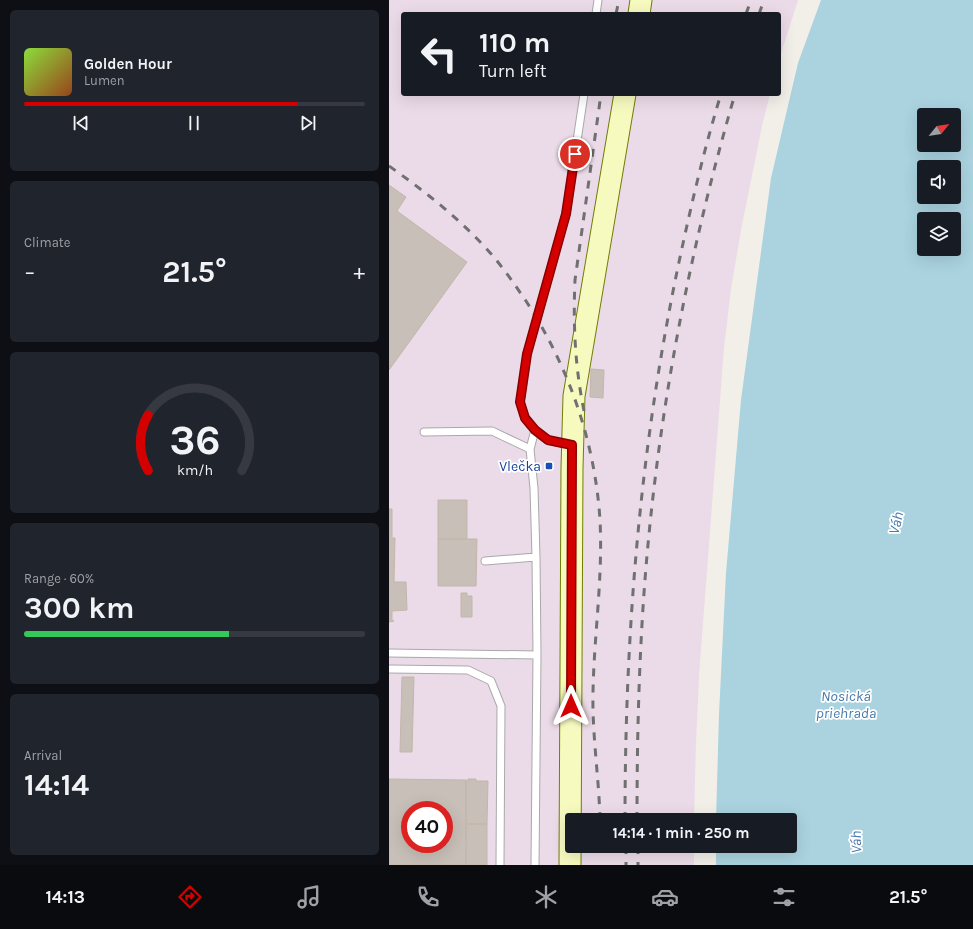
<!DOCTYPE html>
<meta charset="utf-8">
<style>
:root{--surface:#171b24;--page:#20242c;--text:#f1f3f6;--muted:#9ea1a6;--line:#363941;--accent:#d40000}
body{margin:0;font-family:Karla,sans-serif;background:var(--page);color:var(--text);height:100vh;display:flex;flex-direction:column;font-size:15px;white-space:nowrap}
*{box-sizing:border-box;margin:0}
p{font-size:13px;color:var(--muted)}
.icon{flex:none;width:22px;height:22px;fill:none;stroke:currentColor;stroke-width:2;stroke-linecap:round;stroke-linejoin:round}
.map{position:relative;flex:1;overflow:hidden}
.side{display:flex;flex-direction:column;gap:10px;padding:10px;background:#0d0f14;width:389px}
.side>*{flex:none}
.hud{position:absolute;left:12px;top:12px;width:380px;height:84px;border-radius:4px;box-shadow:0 4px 16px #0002;background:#171b24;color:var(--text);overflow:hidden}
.needle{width:26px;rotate:60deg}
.fabs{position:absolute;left:528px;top:108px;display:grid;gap:8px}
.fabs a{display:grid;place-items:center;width:44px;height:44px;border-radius:4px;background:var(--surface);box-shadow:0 4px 16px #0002;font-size:20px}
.speed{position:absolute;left:12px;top:801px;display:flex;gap:8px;font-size:20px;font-weight:700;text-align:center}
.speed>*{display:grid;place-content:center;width:52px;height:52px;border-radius:50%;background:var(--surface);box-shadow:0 4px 16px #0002;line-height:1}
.speed .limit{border:6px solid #d22;background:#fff;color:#111}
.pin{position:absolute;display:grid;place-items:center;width:34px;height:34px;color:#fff;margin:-17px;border:2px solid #fff;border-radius:50%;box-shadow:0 1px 4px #0007}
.me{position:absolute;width:44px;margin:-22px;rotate:0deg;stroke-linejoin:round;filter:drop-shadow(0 0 3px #0008)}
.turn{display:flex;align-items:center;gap:14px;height:84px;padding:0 12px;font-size:18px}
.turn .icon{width:52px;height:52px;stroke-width:2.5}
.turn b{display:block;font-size:28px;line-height:34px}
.big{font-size:30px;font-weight:700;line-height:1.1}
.side .tile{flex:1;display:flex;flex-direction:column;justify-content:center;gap:6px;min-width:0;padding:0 14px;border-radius:6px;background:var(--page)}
.side .dial{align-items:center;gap:0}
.dial svg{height:104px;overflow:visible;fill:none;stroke:var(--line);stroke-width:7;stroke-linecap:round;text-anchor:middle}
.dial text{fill:var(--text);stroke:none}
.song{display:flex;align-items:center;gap:12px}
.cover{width:48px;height:48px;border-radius:6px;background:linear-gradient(135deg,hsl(90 70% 55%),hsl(20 70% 35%))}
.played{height:4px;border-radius:2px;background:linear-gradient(90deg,var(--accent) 80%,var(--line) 80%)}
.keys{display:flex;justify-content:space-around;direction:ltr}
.heat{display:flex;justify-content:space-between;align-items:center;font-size:22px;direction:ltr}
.charge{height:6px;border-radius:3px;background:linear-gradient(90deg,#34c759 60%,var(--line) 0)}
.trip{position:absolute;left:176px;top:813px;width:232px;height:40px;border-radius:4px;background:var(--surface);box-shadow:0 4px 16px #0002;font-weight:700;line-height:40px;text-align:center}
.menu{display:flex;height:64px;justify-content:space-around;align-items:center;background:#090b0e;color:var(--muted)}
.menu .icon{width:28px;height:28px}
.menu .on{color:var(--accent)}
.menu b{font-size:18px;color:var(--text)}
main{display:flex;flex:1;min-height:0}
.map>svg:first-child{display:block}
.industrial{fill:#ebdbe8;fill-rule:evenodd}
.water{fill:#aad3df;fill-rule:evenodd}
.building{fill:#c7bfb8;stroke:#c4b6ab;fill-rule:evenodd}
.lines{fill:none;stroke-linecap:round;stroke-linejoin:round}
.lane-casing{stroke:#a9a9a9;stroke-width:9}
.secondary-casing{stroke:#707d05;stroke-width:23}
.lane{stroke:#fff;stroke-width:7}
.secondary{stroke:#f7fabf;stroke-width:21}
.rail{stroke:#707070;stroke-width:3;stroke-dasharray:8 8;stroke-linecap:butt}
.route-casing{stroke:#8a0000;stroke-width:10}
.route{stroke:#d40000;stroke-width:7}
.transit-dot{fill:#1a4fb4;stroke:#fff;stroke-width:1.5}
.labels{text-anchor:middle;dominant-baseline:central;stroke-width:3.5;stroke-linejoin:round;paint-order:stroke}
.transit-label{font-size:14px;fill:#164399;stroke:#fff;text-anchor:end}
.water-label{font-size:15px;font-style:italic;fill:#4a7aab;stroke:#fff}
</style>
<main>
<section class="side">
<div class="tile">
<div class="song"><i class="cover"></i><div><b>Golden Hour</b><p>Lumen</p></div></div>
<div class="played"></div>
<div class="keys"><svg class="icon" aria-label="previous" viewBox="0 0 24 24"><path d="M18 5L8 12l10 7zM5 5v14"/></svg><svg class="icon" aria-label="pause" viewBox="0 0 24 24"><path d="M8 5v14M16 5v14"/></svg><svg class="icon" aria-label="next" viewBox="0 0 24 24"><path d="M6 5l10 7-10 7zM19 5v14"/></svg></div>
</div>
<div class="tile"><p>Climate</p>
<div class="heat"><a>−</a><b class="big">21.5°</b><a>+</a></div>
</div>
<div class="tile dial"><svg viewBox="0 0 100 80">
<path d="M14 69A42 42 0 1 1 86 69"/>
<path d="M14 69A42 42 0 0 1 14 26" stroke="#d40000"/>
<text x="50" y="56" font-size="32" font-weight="700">36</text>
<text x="50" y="72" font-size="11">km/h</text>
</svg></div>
<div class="tile"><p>Range · 60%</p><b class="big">300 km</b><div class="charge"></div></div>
<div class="tile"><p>Arrival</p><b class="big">14:14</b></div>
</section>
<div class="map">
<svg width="584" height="865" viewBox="0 0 584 865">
<rect width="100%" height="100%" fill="#f2efe9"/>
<path class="industrial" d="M0,0H409L390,60V14H14V94H381L373,126L352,230L342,289L335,348L310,676L307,743L305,820H183V846H305V865H0ZM21,810H55V844H21Z"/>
<path class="water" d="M432,0H584V865H327V846H401V820H327L330,714L337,573L352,400L382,178L409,63ZM535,115H565V145H535ZM535,167H565V197H535ZM535,219H565V249H535Z"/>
<path class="building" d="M0,185L17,197L8,211L78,262L0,370Z
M202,369L215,370L214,398L201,397Z
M49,500H78V539H49Z
M0,509H3V538H6L5,582H17L18,610L3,611V620L5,621L0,622Z
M49,539H88L87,586H49Z
M72,593H78V596H83V617H72Z
M13,677H25L23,752H11Z
M0,779L77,780V865H0ZM21,810H55V844H21Z
M79,779H87V781H99L98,824H77V780L79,781Z
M77,824H98V865H77Z"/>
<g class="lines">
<g class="lane-casing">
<path id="lane" d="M207,14L209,0
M35,432L103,431L141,449
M181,445L159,440L146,430L136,418L131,402L138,354L177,214L195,94
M96,561L147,557
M0,653L148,655
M0,669L79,670L102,681L112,706L111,865
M146,865L148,655L147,557L145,488L141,449L146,430"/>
</g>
<g class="secondary-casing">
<path id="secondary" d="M250,14L252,0
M181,865L183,468L185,396L236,94"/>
</g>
<use href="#lane" class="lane"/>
<use href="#secondary" class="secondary"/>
<path class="rail" d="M227,14L230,0
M357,14L362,0
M370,14L375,0
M0,166C34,190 66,215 95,246C111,263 124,282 137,301C180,367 206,442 211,520C214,578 205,635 204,692C203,735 210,777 211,820
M195,411C186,367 184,324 186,280L212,94
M236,820C236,631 251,447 290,262C302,206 315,149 332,94
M248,820C248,761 249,702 252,643C261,457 294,272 346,94
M237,846V865
M249,846V865"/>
</g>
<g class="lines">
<g class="route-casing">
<path id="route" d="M182,706L183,445L159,440L146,430L136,418L131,402L138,354L177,214L186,154"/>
</g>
<use href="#route" class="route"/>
</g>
<rect class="transit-dot" x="156" y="462" width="8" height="8" rx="2"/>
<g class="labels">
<g class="transit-label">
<text x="152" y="466">Vlečka</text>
</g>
<g class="water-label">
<text transform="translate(507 523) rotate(-77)">Váh</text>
<text x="457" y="696">Nosická<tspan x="457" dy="17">priehrada</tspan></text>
<text transform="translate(467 842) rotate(-91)">Váh</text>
</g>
</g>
</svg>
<div class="fabs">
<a><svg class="needle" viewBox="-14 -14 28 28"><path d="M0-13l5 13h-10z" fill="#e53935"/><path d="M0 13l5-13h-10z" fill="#9ea1a6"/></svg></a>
<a><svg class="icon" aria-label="sound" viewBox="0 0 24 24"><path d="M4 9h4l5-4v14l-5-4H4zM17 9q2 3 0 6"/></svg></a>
<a><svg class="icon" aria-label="layers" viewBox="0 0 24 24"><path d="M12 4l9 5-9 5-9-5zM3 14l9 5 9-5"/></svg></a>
</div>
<div class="speed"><div class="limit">40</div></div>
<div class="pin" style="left:186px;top:154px;background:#d93025"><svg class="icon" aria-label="arrive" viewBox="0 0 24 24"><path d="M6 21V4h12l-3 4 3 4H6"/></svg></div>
<svg class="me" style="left:182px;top:706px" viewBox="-20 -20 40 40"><path d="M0-17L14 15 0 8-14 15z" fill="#d40000" stroke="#fff" stroke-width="4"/></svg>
<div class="trip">14:14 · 1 min · 250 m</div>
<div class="hud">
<div class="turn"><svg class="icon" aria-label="left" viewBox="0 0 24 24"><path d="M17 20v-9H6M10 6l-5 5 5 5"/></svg><div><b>110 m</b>Turn left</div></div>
</div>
</div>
</main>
<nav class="menu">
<b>14:13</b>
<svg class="icon on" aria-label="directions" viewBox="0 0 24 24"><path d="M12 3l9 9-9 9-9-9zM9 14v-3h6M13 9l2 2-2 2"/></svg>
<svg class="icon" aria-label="music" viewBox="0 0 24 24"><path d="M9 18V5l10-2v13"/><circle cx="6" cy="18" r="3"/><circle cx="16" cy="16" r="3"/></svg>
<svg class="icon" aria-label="phone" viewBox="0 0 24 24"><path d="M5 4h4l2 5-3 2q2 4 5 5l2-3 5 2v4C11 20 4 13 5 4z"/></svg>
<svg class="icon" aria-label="climate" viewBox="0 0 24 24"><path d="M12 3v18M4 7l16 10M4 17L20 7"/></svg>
<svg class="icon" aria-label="car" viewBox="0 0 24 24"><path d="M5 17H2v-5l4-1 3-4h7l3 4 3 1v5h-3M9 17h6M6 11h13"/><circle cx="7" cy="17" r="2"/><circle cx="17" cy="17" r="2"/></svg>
<svg class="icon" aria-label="filters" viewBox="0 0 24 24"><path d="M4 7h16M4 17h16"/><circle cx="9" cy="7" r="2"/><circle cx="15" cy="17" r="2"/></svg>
<b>21.5°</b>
</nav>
